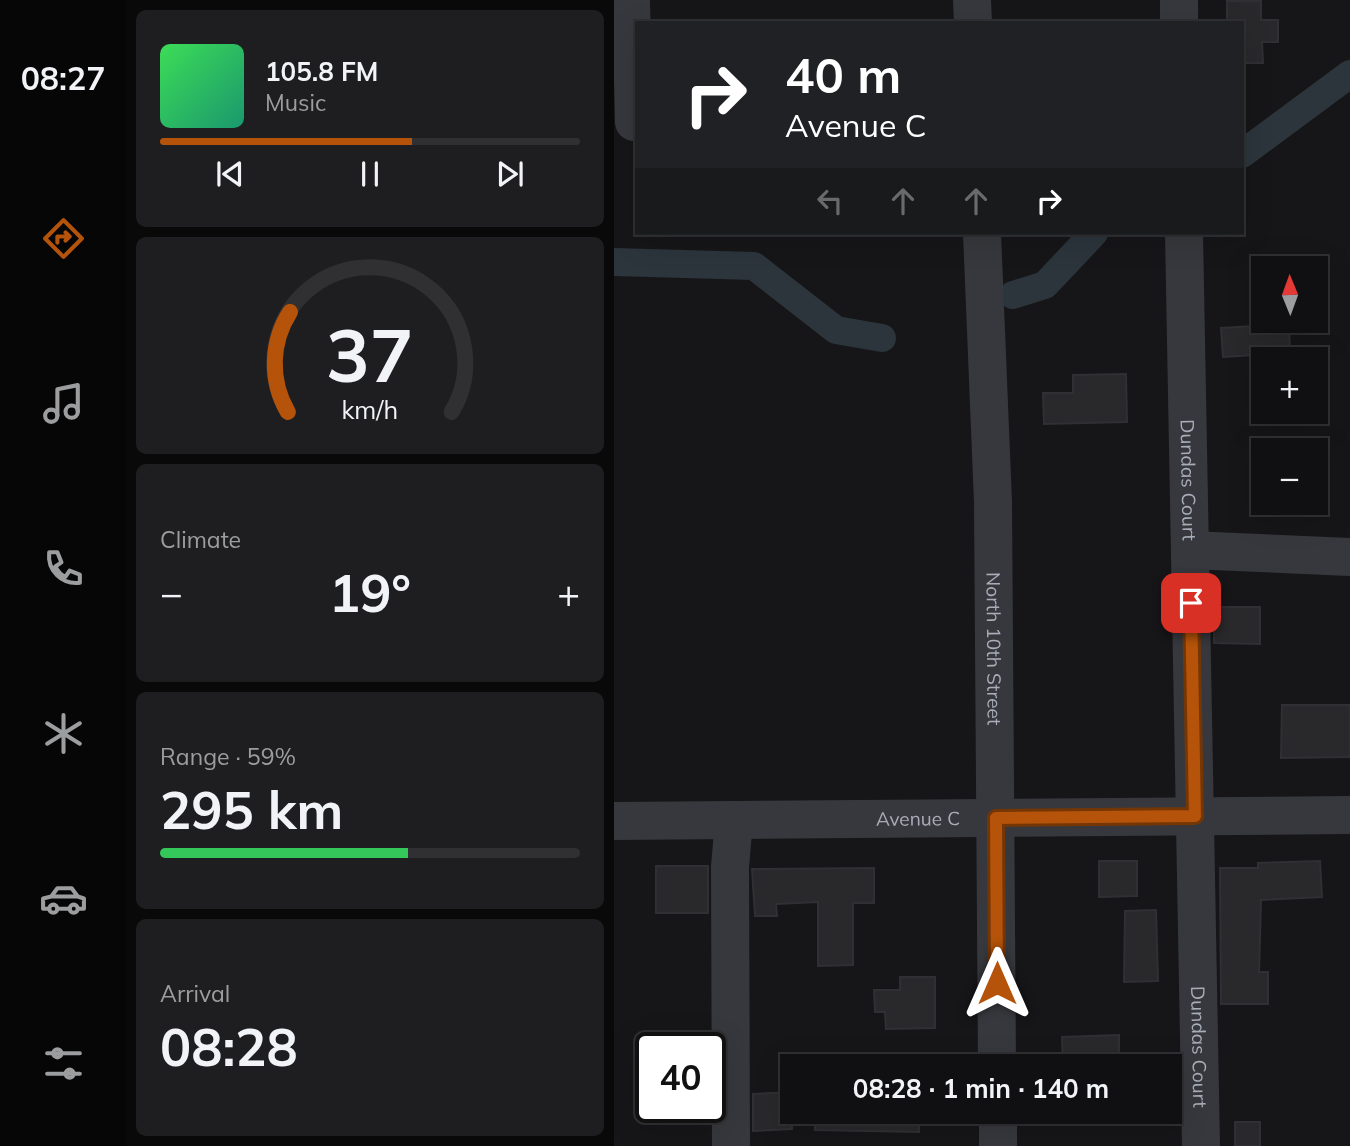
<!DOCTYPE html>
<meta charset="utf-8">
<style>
:root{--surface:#101012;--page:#1e1e20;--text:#f1f3f6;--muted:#9c9d9f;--line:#303032;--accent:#b45309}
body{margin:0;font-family:Mulish,sans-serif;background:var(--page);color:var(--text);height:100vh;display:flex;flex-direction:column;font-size:26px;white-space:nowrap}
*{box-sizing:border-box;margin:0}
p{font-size:23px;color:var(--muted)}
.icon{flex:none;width:38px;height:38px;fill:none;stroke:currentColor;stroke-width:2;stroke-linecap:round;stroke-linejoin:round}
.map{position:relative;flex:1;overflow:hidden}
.panel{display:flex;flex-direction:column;gap:10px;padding:10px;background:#09090a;width:488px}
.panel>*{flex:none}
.banner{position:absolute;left:21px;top:21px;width:609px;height:214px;border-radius:0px;box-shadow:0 7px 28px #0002,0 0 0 2px var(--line);background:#202124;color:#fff;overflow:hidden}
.needle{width:46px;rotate:359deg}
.controls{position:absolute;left:637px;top:256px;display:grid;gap:14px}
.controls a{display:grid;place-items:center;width:77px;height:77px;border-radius:0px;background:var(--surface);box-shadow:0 7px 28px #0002,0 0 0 2px var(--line);font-size:35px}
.speed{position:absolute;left:21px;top:1032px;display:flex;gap:14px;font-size:35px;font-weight:700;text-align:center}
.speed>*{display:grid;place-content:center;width:91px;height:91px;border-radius:50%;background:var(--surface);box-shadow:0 7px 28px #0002,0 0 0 2px var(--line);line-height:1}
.speed .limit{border:4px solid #111;border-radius:10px;background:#fff;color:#111}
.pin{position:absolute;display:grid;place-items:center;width:60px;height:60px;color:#fff;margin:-30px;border-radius:14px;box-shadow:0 4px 10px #0006}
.me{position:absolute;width:77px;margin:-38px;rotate:0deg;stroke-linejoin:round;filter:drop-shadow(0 0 5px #0008)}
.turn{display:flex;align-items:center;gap:24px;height:147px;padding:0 35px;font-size:32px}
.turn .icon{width:91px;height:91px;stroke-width:2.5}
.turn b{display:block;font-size:49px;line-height:60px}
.lanes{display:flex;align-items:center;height:66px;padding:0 35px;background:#0003;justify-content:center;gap:35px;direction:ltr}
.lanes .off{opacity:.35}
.big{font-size:52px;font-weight:700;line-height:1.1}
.panel .tile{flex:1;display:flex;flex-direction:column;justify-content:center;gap:10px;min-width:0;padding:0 24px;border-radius:10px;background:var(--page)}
.panel .dial{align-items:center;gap:0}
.dial svg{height:182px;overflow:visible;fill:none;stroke:var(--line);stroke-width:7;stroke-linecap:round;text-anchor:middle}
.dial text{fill:var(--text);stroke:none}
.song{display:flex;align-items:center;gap:21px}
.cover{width:84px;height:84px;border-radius:10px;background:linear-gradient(135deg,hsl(130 70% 55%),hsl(160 70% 35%))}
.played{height:7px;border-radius:4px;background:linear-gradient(90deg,var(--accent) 60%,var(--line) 60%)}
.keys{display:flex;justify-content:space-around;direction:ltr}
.heat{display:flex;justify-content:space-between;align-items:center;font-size:38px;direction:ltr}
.charge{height:10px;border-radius:5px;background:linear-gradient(90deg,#34c759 59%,var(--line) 0)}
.trip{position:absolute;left:166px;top:1054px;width:402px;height:70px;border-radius:0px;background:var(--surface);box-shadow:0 7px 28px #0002,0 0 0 2px var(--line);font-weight:700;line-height:70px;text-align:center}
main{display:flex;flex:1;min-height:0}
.tab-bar{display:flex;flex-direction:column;width:126px;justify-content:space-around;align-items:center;background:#060607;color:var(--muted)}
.tab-bar .icon{width:49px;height:49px}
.tab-bar .active{color:var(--accent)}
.tab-bar b{font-size:32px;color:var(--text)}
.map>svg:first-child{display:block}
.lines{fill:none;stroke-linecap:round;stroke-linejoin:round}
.canal{stroke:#2c353c;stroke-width:28}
.building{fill:#29292c;stroke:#303034;stroke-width:2}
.minor{stroke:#37383d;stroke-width:38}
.route-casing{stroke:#753606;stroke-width:18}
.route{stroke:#b45309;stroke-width:12}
.labels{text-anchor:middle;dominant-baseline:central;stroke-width:7;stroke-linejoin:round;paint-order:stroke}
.street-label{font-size:19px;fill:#a8adb8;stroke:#111113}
</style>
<main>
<nav class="tab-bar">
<b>08:27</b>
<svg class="icon active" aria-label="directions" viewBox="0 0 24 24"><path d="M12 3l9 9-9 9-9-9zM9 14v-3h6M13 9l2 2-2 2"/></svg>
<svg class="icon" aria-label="music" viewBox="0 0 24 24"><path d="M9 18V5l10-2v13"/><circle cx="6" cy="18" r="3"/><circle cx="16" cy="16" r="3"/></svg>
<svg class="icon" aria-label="phone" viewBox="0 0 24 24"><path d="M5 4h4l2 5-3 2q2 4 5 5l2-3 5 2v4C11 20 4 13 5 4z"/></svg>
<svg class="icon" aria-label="climate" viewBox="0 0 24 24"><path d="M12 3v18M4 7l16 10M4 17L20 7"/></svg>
<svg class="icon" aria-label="car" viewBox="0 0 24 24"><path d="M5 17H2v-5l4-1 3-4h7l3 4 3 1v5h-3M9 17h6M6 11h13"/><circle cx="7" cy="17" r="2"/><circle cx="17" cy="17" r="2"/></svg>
<svg class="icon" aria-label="filters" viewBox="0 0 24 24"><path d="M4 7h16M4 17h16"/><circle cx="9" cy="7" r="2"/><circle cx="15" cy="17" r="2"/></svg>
</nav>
<section class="panel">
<div class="tile">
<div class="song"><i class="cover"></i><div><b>105.8 FM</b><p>Music</p></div></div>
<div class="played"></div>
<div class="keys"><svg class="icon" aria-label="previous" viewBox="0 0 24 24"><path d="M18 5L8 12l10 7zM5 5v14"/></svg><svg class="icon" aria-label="pause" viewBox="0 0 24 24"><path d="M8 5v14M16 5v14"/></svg><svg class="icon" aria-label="next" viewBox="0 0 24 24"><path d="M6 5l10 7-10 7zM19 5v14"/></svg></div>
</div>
<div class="tile dial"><svg viewBox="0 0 100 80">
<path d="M14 69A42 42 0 1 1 86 69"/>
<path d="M14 69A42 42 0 0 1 15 25" stroke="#b45309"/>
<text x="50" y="56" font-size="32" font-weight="700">37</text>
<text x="50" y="72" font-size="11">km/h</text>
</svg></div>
<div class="tile"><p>Climate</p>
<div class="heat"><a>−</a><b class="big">19°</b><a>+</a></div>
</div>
<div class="tile"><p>Range · 59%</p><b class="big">295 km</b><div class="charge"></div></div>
<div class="tile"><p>Arrival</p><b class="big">08:28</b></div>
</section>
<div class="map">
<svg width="736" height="1146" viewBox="0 0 736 1146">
<rect width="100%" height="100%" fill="#161618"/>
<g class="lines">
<path class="canal" d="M628,154L736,74
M0,262L140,266L222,330L268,338
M399,295L431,285L480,233"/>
</g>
<path class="building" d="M613,1H647V20H664V42H648L649,63H628V23H613Z
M675,324L676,353L609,357L607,328Z
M512,374L513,422L430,424L429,393H459V375Z
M600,607H646V644L600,643Z
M668,705H736V757L667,758Z
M485,861H523V896L485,897Z
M706,861L708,897L647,900L645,972H654V1004H607L606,868H644V863Z
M42,866H94V913H42Z
M260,868V903H239V965L204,966V902L162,904L163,916H141L138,869Z
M542,910L544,981L510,982L511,911Z
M286,977H321V1028L272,1029L271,1012H261L260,990H286Z
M505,1035V1066H449L448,1037Z
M178,1092V1129L139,1131V1094Z
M201,1111H305V1132L201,1130Z
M621,1122H646V1146H621Z"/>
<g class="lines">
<g class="minor">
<path d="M17,0L20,122"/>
<path d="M358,0L359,23"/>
<path d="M565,0V23"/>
<path id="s1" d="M368,233L379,502L383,1066"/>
<path id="s2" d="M570,233L587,1146"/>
<path d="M576,550L736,557"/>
<path id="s3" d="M0,821L736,815"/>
<path d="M384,1111V1146"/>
<path d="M117,1146L116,867L120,820"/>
</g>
</g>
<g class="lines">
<g class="route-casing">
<path id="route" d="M383,983L382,818L581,816L577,603"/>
</g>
<use href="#route" class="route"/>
</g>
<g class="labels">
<g class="street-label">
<text stroke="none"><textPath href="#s2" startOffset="247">Dundas Court</textPath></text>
<text stroke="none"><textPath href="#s1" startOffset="416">North 10th Street</textPath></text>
<text stroke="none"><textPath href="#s3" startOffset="304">Avenue C</textPath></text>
<text stroke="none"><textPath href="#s2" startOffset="814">Dundas Court</textPath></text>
</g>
</g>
</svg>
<div class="controls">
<a><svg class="needle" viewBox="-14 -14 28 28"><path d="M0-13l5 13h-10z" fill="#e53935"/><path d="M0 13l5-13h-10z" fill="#9c9d9f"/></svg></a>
<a>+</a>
<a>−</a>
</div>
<div class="speed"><div class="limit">40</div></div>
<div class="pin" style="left:577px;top:603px;background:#d93025"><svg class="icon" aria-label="arrive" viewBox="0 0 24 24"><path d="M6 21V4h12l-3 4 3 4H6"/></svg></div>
<svg class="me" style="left:383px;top:983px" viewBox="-20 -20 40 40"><path d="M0-17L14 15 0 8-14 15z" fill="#b45309" stroke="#fff" stroke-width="4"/></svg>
<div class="trip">08:28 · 1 min · 140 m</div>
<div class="banner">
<div class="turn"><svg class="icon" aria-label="right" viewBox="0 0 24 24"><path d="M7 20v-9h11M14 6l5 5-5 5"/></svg><div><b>40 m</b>Avenue C</div></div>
<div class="lanes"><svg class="icon off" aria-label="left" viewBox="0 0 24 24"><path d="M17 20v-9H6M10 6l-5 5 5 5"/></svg><svg class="icon off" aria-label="ahead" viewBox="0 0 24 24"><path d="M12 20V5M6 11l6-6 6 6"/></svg><svg class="icon off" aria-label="ahead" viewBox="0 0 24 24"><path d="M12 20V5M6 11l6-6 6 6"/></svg><svg class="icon" aria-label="right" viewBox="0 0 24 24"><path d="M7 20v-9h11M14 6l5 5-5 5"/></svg></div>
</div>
</div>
</main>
